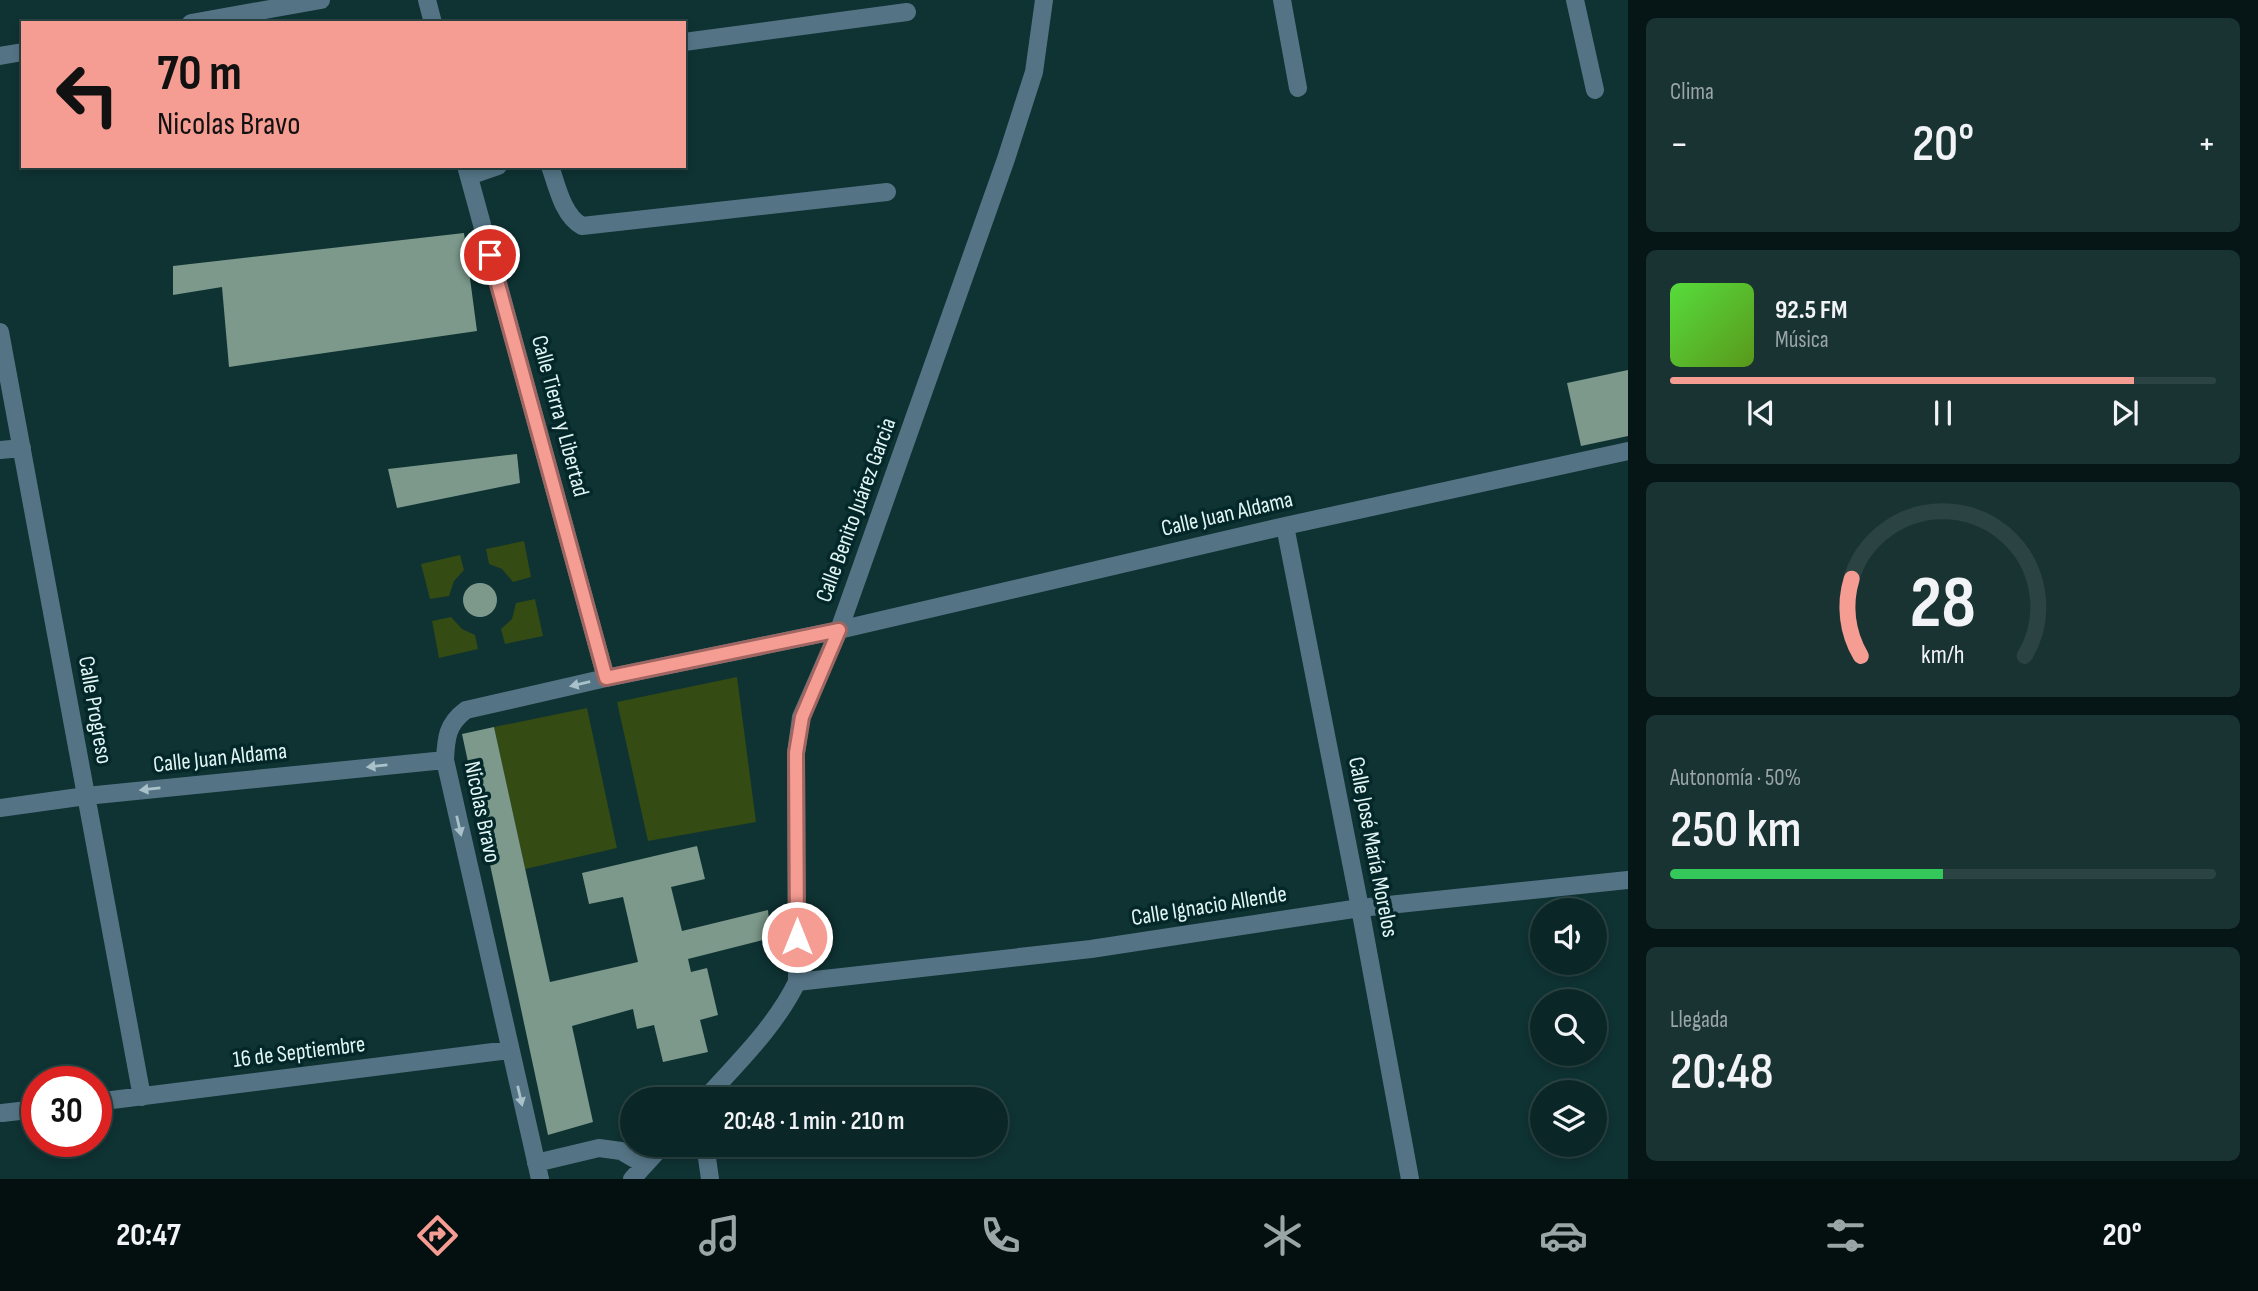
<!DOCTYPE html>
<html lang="es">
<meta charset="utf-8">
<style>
:root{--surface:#0b2626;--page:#193232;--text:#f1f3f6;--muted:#9aa5a7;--line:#2b4343;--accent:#f59c93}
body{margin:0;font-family:"Sofia Sans Condensed",sans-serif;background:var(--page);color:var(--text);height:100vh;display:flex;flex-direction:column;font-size:26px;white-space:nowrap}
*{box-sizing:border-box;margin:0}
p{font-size:23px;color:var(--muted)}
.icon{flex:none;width:38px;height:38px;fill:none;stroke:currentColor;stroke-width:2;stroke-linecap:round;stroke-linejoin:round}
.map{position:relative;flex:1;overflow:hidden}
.details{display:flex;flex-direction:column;gap:18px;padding:18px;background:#061515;width:630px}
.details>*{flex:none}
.guide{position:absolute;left:21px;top:21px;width:665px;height:147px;border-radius:0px;box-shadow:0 4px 10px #0003,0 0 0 2px var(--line);background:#f59c93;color:#111;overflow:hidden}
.tools{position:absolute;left:1530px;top:898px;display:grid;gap:14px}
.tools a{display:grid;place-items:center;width:77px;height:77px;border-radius:50%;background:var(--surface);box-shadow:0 4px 10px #0003,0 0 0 2px var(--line);font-size:35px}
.speed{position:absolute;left:21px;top:1066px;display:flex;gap:14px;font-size:35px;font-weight:700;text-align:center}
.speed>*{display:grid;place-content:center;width:91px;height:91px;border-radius:50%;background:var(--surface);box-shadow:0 4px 10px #0003,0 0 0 2px var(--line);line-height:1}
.speed .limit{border:10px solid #d22;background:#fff;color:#111}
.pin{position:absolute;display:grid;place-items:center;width:60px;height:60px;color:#fff;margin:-30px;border:4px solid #fff;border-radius:50%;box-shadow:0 2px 7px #0007}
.me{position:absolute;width:77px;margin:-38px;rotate:0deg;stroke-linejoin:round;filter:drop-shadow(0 0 5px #0008)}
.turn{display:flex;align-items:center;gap:24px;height:147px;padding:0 21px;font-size:32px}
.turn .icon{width:91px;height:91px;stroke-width:2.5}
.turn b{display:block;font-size:49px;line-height:60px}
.big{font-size:52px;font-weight:600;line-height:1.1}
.details .card{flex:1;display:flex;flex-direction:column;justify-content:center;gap:10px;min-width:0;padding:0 24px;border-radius:10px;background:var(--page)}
.details .dial{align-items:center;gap:0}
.dial svg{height:182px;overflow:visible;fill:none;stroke:var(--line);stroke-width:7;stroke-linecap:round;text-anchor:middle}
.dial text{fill:var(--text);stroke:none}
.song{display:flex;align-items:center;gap:21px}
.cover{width:84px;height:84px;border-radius:10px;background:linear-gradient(135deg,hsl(110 70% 55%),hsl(90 70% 35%))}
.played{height:7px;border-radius:4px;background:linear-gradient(90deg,var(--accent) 85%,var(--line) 85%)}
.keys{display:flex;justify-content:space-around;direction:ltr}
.heat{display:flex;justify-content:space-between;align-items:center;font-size:38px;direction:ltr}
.charge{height:10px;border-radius:5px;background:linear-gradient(90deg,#34c759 50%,var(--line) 0)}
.trip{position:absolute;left:620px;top:1087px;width:388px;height:70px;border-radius:35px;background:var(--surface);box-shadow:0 4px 10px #0003,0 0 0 2px var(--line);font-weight:600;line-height:70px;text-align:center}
.dock{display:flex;height:112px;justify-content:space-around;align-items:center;background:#040f0f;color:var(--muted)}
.dock .icon{width:49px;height:49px}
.dock .selected{color:var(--accent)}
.dock b{font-size:32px;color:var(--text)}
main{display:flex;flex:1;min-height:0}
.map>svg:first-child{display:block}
.green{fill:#344b13}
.building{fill:#7c998b}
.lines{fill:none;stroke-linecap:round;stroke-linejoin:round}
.minor{stroke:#547485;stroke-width:18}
.oneway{fill:#a9c1c8}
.route-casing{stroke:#9f6560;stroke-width:18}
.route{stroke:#f59c93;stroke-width:12}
.labels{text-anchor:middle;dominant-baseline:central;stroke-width:7;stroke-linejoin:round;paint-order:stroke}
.street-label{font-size:23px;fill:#e2f5f5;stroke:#042829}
</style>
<main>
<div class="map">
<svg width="1628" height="1179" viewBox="0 0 1628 1179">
<rect width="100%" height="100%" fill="#0f3233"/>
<path class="green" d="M524,541L531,577L513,582L502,569L489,564L486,549Z
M460,555L464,570L454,581L449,596L430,599L421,564Z
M535,599L543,636L505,644L501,629L512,619L516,603Z
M451,617L462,629L475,635L478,649L439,658L432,621Z
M737,677L756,822L648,841L617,702Z
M587,708L617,848L525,869L494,727Z"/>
<path class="building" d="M464,233L477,331L229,367L222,287L173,295V266Z
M1628,370V436L1581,446L1567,383Z
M517,454L520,483L397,508L388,469Z
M463 600a17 17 0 1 1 34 0a17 17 0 1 1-34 0Z
M494,727L550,982L638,962L623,897L589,904L582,873L697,846L705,879L671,887L682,931L768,910L771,938L688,959L691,972L707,968L718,1015L700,1020L708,1052L663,1062L654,1025L637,1029L633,1009L572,1026L593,1122L548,1135L462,734Z"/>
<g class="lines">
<path class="minor" d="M427,0L433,23
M1282,0L1298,88
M1575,0L1595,90
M191,23L321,0
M684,42L907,12
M0,56L23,52
M466,166L606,678
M550,166C557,186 563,216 582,226L887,192
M469,176L498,166
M0,332L142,1097
M0,450L22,448
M1285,526L1360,908L1410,1179
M0,808L86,796L445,760
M797,982L1091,949L1360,908L1628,880
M705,1099C738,1062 775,1027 797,982L796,753L801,717L839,630L1006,159L1034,72L1044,0
M96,1102L509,1050
M2,1113L37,1109
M705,1144L710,1179
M536,1163L599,1148L621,1151L645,1165
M540,1179L445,760C446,738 447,724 466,710L606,678L839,630L1285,526L1628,451
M632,1179L664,1144"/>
</g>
<defs><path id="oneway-solid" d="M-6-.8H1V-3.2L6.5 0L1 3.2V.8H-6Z" transform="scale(1.75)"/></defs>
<g class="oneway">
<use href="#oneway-solid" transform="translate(580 684) rotate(167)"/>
<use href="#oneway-solid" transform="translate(377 766) rotate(174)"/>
<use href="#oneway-solid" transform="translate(150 789) rotate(174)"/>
<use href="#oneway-solid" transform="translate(459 826) rotate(77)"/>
<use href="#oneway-solid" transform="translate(520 1096) rotate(77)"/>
</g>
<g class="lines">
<g class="route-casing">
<path id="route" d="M490,255L606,678L839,630L802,717L796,753L797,937"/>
</g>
<use href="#route" class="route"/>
</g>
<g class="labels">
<g class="street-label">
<text transform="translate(560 416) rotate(75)">Calle Tierra y Libertad</text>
<text transform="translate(856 510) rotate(-70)">Calle Benito Juárez Garcia</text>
<text transform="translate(1227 514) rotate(-13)">Calle Juan Aldama</text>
<text transform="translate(95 710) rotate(80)">Calle Progreso</text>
<text transform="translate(220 758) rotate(-6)">Calle Juan Aldama</text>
<text transform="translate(482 812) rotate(78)">Nicolas Bravo</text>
<text transform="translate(1373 847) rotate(79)">Calle José María Morelos</text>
<text transform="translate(1209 906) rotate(-9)">Calle Ignacio Allende</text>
<text transform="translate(299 1052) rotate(-7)">16 de Septiembre</text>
</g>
</g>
</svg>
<div class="tools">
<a><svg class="icon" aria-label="sound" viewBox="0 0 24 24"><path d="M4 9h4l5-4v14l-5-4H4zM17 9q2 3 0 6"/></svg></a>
<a><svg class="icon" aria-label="search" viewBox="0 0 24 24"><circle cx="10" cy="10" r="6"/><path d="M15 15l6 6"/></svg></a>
<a><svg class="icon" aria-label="layers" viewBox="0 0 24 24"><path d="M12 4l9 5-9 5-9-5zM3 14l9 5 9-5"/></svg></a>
</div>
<div class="speed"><div class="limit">30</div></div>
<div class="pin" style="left:490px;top:255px;background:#d93025"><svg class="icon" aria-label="arrive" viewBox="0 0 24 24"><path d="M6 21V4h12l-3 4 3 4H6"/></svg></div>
<svg class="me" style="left:797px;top:937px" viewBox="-20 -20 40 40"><circle r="17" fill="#f59c93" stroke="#fff" stroke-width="3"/><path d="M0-11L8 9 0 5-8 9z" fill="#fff"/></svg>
<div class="trip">20:48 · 1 min · 210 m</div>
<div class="guide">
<div class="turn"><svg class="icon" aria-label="left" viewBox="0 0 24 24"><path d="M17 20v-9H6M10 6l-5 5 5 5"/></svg><div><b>70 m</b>Nicolas Bravo</div></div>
</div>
</div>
<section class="details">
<div class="card"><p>Clima</p>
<div class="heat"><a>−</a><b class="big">20°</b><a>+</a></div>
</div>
<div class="card">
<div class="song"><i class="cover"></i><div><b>92.5 FM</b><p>Música</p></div></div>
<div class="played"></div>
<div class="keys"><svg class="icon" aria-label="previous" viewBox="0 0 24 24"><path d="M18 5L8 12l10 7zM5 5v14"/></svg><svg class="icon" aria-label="pause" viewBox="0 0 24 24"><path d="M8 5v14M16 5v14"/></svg><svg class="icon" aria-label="next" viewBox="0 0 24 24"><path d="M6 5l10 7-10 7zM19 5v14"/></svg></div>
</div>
<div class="card dial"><svg viewBox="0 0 100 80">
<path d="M14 69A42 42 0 1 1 86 69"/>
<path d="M14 69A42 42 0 0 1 10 35" stroke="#f59c93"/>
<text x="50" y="56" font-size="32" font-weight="700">28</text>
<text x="50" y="72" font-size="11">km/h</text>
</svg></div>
<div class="card"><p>Autonomía · 50%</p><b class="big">250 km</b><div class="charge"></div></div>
<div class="card"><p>Llegada</p><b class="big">20:48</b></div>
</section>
</main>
<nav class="dock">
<b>20:47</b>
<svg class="icon selected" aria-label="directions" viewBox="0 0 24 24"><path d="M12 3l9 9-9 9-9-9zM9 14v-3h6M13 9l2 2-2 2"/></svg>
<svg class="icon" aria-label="music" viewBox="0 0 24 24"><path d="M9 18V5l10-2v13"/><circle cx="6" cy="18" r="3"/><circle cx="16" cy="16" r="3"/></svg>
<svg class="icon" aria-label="phone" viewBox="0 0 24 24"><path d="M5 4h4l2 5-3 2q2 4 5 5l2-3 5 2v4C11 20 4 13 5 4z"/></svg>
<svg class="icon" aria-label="climate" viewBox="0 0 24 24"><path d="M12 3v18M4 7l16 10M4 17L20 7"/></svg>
<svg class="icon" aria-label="car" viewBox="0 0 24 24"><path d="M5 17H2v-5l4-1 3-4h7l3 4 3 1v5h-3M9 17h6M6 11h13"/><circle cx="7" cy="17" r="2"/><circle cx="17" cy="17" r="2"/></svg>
<svg class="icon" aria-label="filters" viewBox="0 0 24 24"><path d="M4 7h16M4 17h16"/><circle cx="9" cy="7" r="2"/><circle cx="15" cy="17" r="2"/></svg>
<b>20°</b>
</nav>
